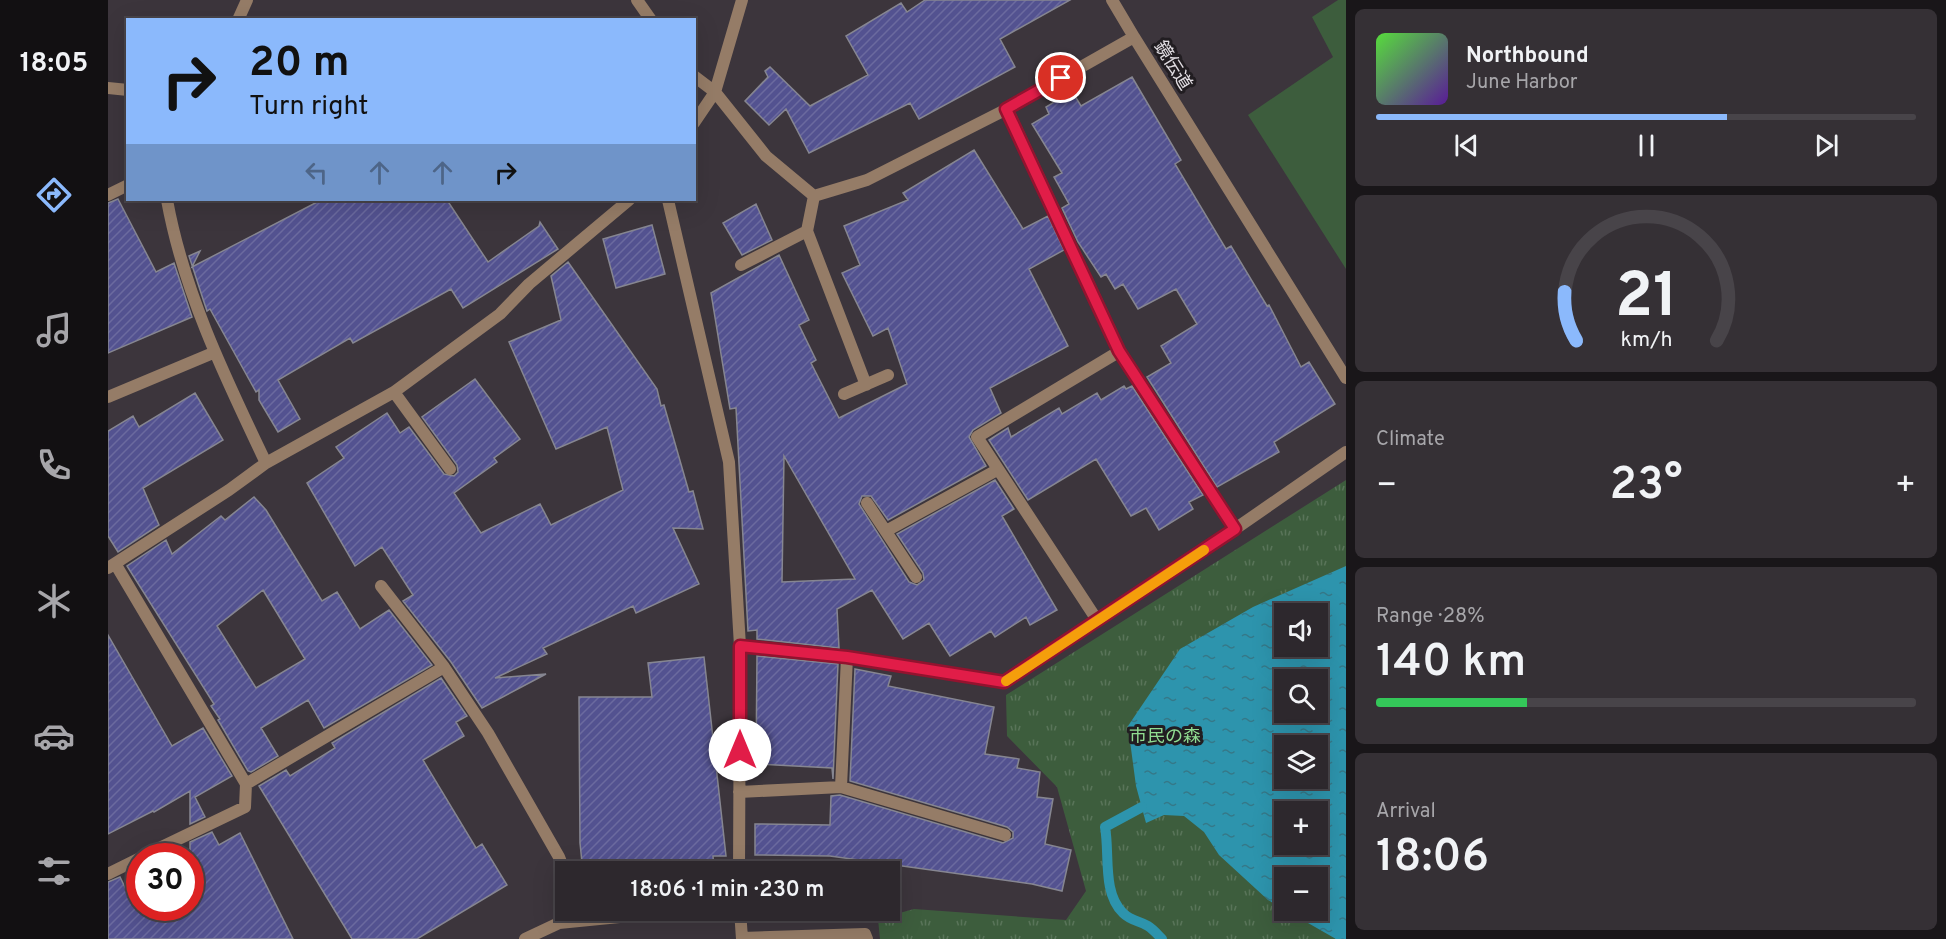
<!DOCTYPE html>
<meta charset="utf-8">
<style>
:root{--surface:#2d282d;--page:#353035;--text:#f1f3f6;--muted:#a7a6aa;--line:#484449;--accent:#8bb9fc}
body{margin:0;font-family:Overpass,"Noto Sans JP",sans-serif;background:var(--page);color:var(--text);height:100vh;display:flex;flex-direction:column;font-size:22px;white-space:nowrap}
*{box-sizing:border-box;margin:0}
p{font-size:20px;color:var(--muted)}
.icon{flex:none;width:33px;height:33px;fill:none;stroke:currentColor;stroke-width:2;stroke-linecap:round;stroke-linejoin:round}
.map{position:relative;flex:1;overflow:hidden}
.side{display:flex;flex-direction:column;gap:9px;padding:9px;background:#191619;width:600px}
.side>*{flex:none}
.banner{position:absolute;left:18px;top:18px;width:570px;height:183px;border-radius:0px;box-shadow:0 6px 24px #0002,0 0 0 2px var(--line);background:#8bb9fc;color:#111;overflow:hidden}
.fabs{position:absolute;left:1166px;top:603px;display:grid;gap:12px}
.fabs a{display:grid;place-items:center;width:54px;height:54px;border-radius:0px;background:var(--surface);box-shadow:0 6px 24px #0002,0 0 0 2px var(--line);font-size:30px}
.speed{position:absolute;left:18px;top:843px;display:flex;gap:12px;font-size:30px;font-weight:700;text-align:center}
.speed>*{display:grid;place-content:center;width:78px;height:78px;border-radius:50%;background:var(--surface);box-shadow:0 6px 24px #0002,0 0 0 2px var(--line);line-height:1}
.speed .limit{border:9px solid #d22;background:#fff;color:#111}
.pin{position:absolute;display:grid;place-items:center;width:51px;height:51px;color:#fff;margin:-26px;border:3px solid #fff;border-radius:50%;box-shadow:0 2px 6px #0007}
.me{position:absolute;width:66px;margin:-33px;rotate:0deg;stroke-linejoin:round;filter:drop-shadow(0 0 4px #0008)}
.turn{display:flex;align-items:center;gap:21px;height:126px;padding:0 24px;font-size:27px}
.turn .icon{width:78px;height:78px;stroke-width:2.5}
.turn b{display:block;font-size:42px;line-height:51px}
.lanes{display:flex;align-items:center;height:57px;padding:0 24px;background:#0003;justify-content:center;gap:30px;direction:ltr}
.lanes .off{opacity:.35}
.big{font-size:45px;font-weight:600;line-height:1.1}
.side .tile{flex:1;display:flex;flex-direction:column;justify-content:center;gap:9px;min-width:0;padding:0 21px;border-radius:9px;background:var(--page)}
.side .dial{align-items:center;gap:0}
.dial svg{height:156px;overflow:visible;fill:none;stroke:var(--line);stroke-width:7;stroke-linecap:round;text-anchor:middle}
.dial text{fill:var(--text);stroke:none}
.song{display:flex;align-items:center;gap:18px}
.cover{width:72px;height:72px;border-radius:9px;background:linear-gradient(135deg,hsl(110 70% 55%),hsl(270 70% 35%))}
.played{height:6px;border-radius:3px;background:linear-gradient(90deg,var(--accent) 65%,var(--line) 65%)}
.keys{display:flex;justify-content:space-around;direction:ltr}
.heat{display:flex;justify-content:space-between;align-items:center;font-size:33px;direction:ltr}
.charge{height:9px;border-radius:4px;background:linear-gradient(90deg,#34c759 28%,var(--line) 0)}
.trip{position:absolute;left:447px;top:861px;width:345px;height:60px;border-radius:0px;background:var(--surface);box-shadow:0 6px 24px #0002,0 0 0 2px var(--line);font-weight:600;line-height:60px;text-align:center}
main{display:flex;flex:1;min-height:0}
.dock{display:flex;flex-direction:column;width:108px;justify-content:space-around;align-items:center;background:#121012;color:var(--muted)}
.dock .icon{width:42px;height:42px}
.dock .active{color:var(--accent)}
.dock b{font-size:27px;color:var(--text)}
.map>svg:first-child{display:block}
.green{fill:#3d5d3d}
.park{fill:url(#park-tufts);fill-rule:evenodd}
.water{fill:url(#water-ripples);fill-rule:evenodd}
.lines{fill:none;stroke-linecap:round;stroke-linejoin:round}
.stream{stroke:#2d94ad;stroke-width:10}
.building{fill:url(#building-hatch);stroke:#868691;stroke-width:1.5;fill-rule:evenodd}
.street{stroke:#957c67;stroke-width:12}
.route-casing{stroke:#92132f;stroke-width:15}
.route{stroke:#e11d48;stroke-width:10}
.slow{stroke:#f59e0b;stroke-width:10}
.labels{text-anchor:middle;dominant-baseline:central;stroke-width:6;stroke-linejoin:round;paint-order:stroke}
.street-label{font-size:18px;fill:#e2dee3;stroke:#211d21}
.park-label{font-size:18px;fill:#90dc91;stroke:#211d21}
</style>
<main>
<nav class="dock">
<b>18:05</b>
<svg class="icon active" aria-label="directions" viewBox="0 0 24 24"><path d="M12 3l9 9-9 9-9-9zM9 14v-3h6M13 9l2 2-2 2"/></svg>
<svg class="icon" aria-label="music" viewBox="0 0 24 24"><path d="M9 18V5l10-2v13"/><circle cx="6" cy="18" r="3"/><circle cx="16" cy="16" r="3"/></svg>
<svg class="icon" aria-label="phone" viewBox="0 0 24 24"><path d="M5 4h4l2 5-3 2q2 4 5 5l2-3 5 2v4C11 20 4 13 5 4z"/></svg>
<svg class="icon" aria-label="climate" viewBox="0 0 24 24"><path d="M12 3v18M4 7l16 10M4 17L20 7"/></svg>
<svg class="icon" aria-label="car" viewBox="0 0 24 24"><path d="M5 17H2v-5l4-1 3-4h7l3 4 3 1v5h-3M9 17h6M6 11h13"/><circle cx="7" cy="17" r="2"/><circle cx="17" cy="17" r="2"/></svg>
<svg class="icon" aria-label="filters" viewBox="0 0 24 24"><path d="M4 7h16M4 17h16"/><circle cx="9" cy="7" r="2"/><circle cx="15" cy="17" r="2"/></svg>
</nav>
<div class="map">
<svg width="1238" height="939" viewBox="0 0 1238 939">
<defs>
<pattern id="park-tufts" width="24" height="20" patternUnits="userSpaceOnUse" patternTransform="scale(1.5)"><rect width="24" height="20" fill="#3d5d3d"/><path d="M3 7l-1-3M5 7V3M7 7l1-3M15 17l-1-3M17 17v-4M19 17l1-3" fill="none" stroke="#597459"/></pattern>
<pattern id="water-ripples" width="26" height="14" patternUnits="userSpaceOnUse" patternTransform="scale(1.5)"><rect width="26" height="14" fill="#2d94ad"/><path d="M2 4q2-2 4 0t4 0M15 11q2-2 4 0t4 0" fill="none" stroke="#357888"/></pattern>
<pattern id="building-hatch" width="6" height="6" patternUnits="userSpaceOnUse" patternTransform="scale(1.5)"><rect width="6" height="6" fill="#535290"/><path d="M-1 1l2-2M0 6l6-6M5 7l2-2" fill="none" stroke="#6b6a9f"/></pattern>
</defs>
<rect width="100%" height="100%" fill="#3c353c"/>
<path class="green" d="M1230,0H1238V269L1140,115L1225,57L1204,17Z"/>
<path class="park" d="M1238,480V939H772L770,919L806,909L958,920L978,891L949,787L899,736L898,695ZM1176,614H1209V646H1176ZM1176,680H1209V712H1176ZM1176,746H1209V778H1176ZM1176,812H1209V844H1176ZM1176,878H1209V910H1176Z"/>
<path class="water" d="M1238,566V939H1228L1160,900L1111,855L1096,832L1076,816L1056,815L1038,823L1028,786L1020,726L1072,649L1145,607ZM1176,614H1209V646H1176ZM1176,680H1209V712H1176ZM1176,746H1209V778H1176ZM1176,812H1209V844H1176ZM1176,878H1209V910H1176Z"/>
<g class="lines">
<path class="stream" d="M1034,807L997,827C1002,854 994,893 1015,913C1023,921 1032,921 1040,926C1045,929 1050,935 1054,939"/>
</g>
<path class="building" d="M817,0H962L892,39L907,67L811,119L802,103L701,153L678,109L661,125L637,101L660,77L657,71L662,67L702,106L760,75L738,36L793,3L799,12Z
M1024,77L1073,160L1067,164L1118,249L1123,246L1159,306L1161,305L1193,367L1201,362L1227,404L1166,442L1171,452L1109,487L1039,377L1063,363L1053,346L1089,324L1068,289L1030,309L1015,284L1007,289L998,274L993,277L970,242L954,208L961,204L946,177L954,173L924,124L941,114L938,107L964,91L973,106Z
M866,150L915,229L940,216L956,250L921,269L960,346L882,388L893,413L865,430L861,437L878,466L780,520L763,496H754L751,504L801,582L809,585L816,580L815,573L789,534L887,480L906,509L894,516L949,610L922,625L918,617L887,637L883,631L842,656L821,623L795,639L764,590L729,609L731,648L649,639V630L640,631L628,408L622,409L603,293L671,255L701,320L691,325L708,360L703,363L731,418L799,384L780,328L765,336L734,273L752,265L736,226L800,200L795,193ZM676,456L747,579L674,582Z
M10,199L48,272L66,263L84,317L0,353V203Z
M213,200H339L380,262L431,226L432,222L450,249L355,308L343,289L245,343L242,338L170,380L192,419L170,432L151,400V390L148,392L102,309L99,311L95,299L81,256L92,251L84,267Z
M648,204L664,240L634,255L615,223Z
M544,225L557,274L508,288L495,239Z
M460,262L549,389L553,406L556,405L581,492L585,491L595,529L565,528L591,584L528,613L525,606L435,648L439,654L387,678L438,674L374,708L343,662L295,601L305,595L274,547L247,566L199,483L236,458L228,447L279,413L292,433L301,427L336,474L346,476L350,472L349,465L314,417L367,379L412,439L386,458L389,462L346,493L373,533L432,504L443,525L515,490L499,427L448,449L401,342L453,320L443,276Z
M1016,386L1018,389L1024,386L1095,495L1081,502L1085,509L1051,530L1038,508L1023,516L988,459L920,500L881,440L900,428L903,437L951,408L954,414L989,393L993,400Z
M87,393L115,440L35,488L51,525L10,552L0,536V431L25,416L31,427Z
M146,497L158,510L214,601L229,592L252,629L281,610L324,665L216,728L200,700L153,728L170,756L143,772L140,771L110,720L112,719L103,706L106,704L19,566L58,540L64,554L113,516L117,520ZM155,590L197,659L148,688L109,626Z
M0,635L64,746L95,728L124,776L87,797L97,817L82,824V791L46,812L45,811L0,834Z
M649,656L730,664L725,779L724,768L648,764Z
M596,657L618,856H605L606,872H475L472,843L471,697H544L540,663Z
M747,669L783,676L780,686L886,707L877,754L911,759L909,768L932,772L929,797L945,799L937,844L963,850L954,891L924,884L722,856L647,855V824L722,825L723,796L732,795L895,843L905,838V832L899,827L742,781Z
M333,678L359,716L348,722L356,736L315,760L368,848L374,844L399,885L309,939H244L151,786L178,770L182,776L227,748L224,743Z
M104,832L111,845L132,833L185,939H0V882L12,877L27,908H82V856L76,854L82,851V842Z"/>
<g class="lines">
<path class="street" d="M529,0L543,20
M1004,0L1026,37
M130,20L139,0
M586,76L607,92L658,156L706,196L759,180L899,109L1026,37L1238,378
M0,88L20,90
M899,109L1012,351L1127,529
M586,123L607,92L634,0
M0,195L20,185
M59,200C76,293 117,377 158,463
M560,200L621,462L632,646L631,872
M699,231L758,385
M633,265L699,231L706,196
M286,392L342,469
M736,394L780,375
M0,397L105,353
M759,503L808,577
M778,531L889,470
M8,565L138,784
M0,568L121,490L158,463L286,392L392,314L421,284L521,200
M273,586L336,667
M989,620L869,437L1012,351
M632,646L739,657L895,682L1127,529L1238,452
M733,787L739,657
M631,792L733,787L897,835
M35,856L137,807L138,784L336,667L380,733L451,857L458,875
M0,874L32,858
M632,910L634,939
M634,938L757,934L759,939
M417,939L451,923L582,910"/>
</g>
<g class="lines">
<g class="route-casing">
<path id="route" d="M632,750V646L739,657L896,682L1127,529L1011,351L898,109L953,78"/>
</g>
<use href="#route" class="route"/>
<path class="slow" d="M898,681L1096,550"/>
</g>
<g class="labels">
<g class="street-label">
<text transform="translate(1064 66) rotate(58)">鏡伝道</text>
</g>
<g class="park-label">
<text x="1057" y="737">市民の森</text>
</g>
</g>
</svg>
<div class="fabs">
<a><svg class="icon" aria-label="sound" viewBox="0 0 24 24"><path d="M4 9h4l5-4v14l-5-4H4zM17 9q2 3 0 6"/></svg></a>
<a><svg class="icon" aria-label="search" viewBox="0 0 24 24"><circle cx="10" cy="10" r="6"/><path d="M15 15l6 6"/></svg></a>
<a><svg class="icon" aria-label="layers" viewBox="0 0 24 24"><path d="M12 4l9 5-9 5-9-5zM3 14l9 5 9-5"/></svg></a>
<a>+</a>
<a>−</a>
</div>
<div class="speed"><div class="limit">30</div></div>
<div class="pin" style="left:953px;top:78px;background:#d93025"><svg class="icon" aria-label="arrive" viewBox="0 0 24 24"><path d="M6 21V4h12l-3 4 3 4H6"/></svg></div>
<svg class="me" style="left:632px;top:750px" viewBox="-20 -20 40 40"><circle r="19" fill="#fff"/><path d="M0-13L10 11 0 6-10 11z" fill="#e11d48"/></svg>
<div class="trip">18:06 · 1 min · 230 m</div>
<div class="banner">
<div class="turn"><svg class="icon" aria-label="right" viewBox="0 0 24 24"><path d="M7 20v-9h11M14 6l5 5-5 5"/></svg><div><b>20 m</b>Turn right</div></div>
<div class="lanes"><svg class="icon off" aria-label="left" viewBox="0 0 24 24"><path d="M17 20v-9H6M10 6l-5 5 5 5"/></svg><svg class="icon off" aria-label="ahead" viewBox="0 0 24 24"><path d="M12 20V5M6 11l6-6 6 6"/></svg><svg class="icon off" aria-label="ahead" viewBox="0 0 24 24"><path d="M12 20V5M6 11l6-6 6 6"/></svg><svg class="icon" aria-label="right" viewBox="0 0 24 24"><path d="M7 20v-9h11M14 6l5 5-5 5"/></svg></div>
</div>
</div>
<section class="side">
<div class="tile">
<div class="song"><i class="cover"></i><div><b>Northbound</b><p>June Harbor</p></div></div>
<div class="played"></div>
<div class="keys"><svg class="icon" aria-label="previous" viewBox="0 0 24 24"><path d="M18 5L8 12l10 7zM5 5v14"/></svg><svg class="icon" aria-label="pause" viewBox="0 0 24 24"><path d="M8 5v14M16 5v14"/></svg><svg class="icon" aria-label="next" viewBox="0 0 24 24"><path d="M6 5l10 7-10 7zM19 5v14"/></svg></div>
</div>
<div class="tile dial"><svg viewBox="0 0 100 80">
<path d="M14 69A42 42 0 1 1 86 69"/>
<path d="M14 69A42 42 0 0 1 8 44" stroke="#8bb9fc"/>
<text x="50" y="56" font-size="32" font-weight="700">21</text>
<text x="50" y="72" font-size="11">km/h</text>
</svg></div>
<div class="tile"><p>Climate</p>
<div class="heat"><a>−</a><b class="big">23°</b><a>+</a></div>
</div>
<div class="tile"><p>Range · 28%</p><b class="big">140 km</b><div class="charge"></div></div>
<div class="tile"><p>Arrival</p><b class="big">18:06</b></div>
</section>
</main>
